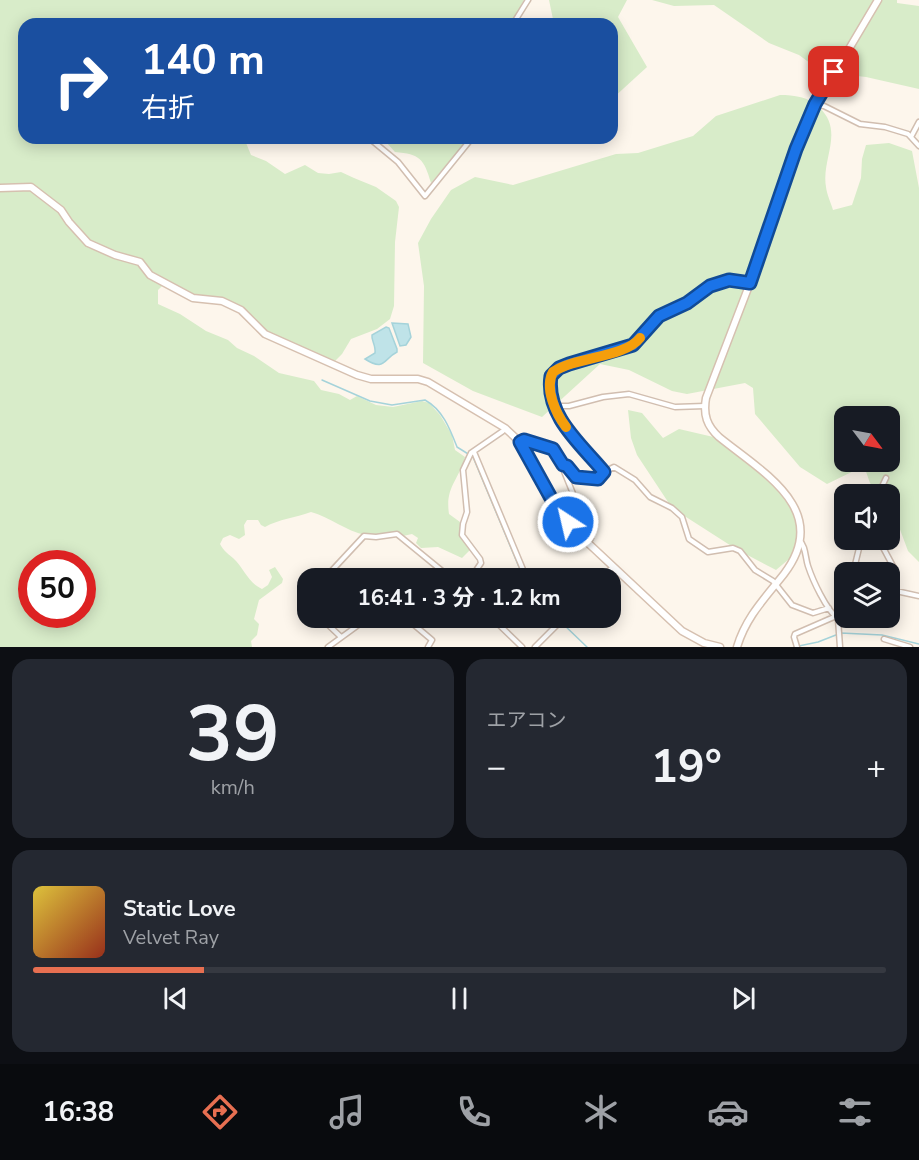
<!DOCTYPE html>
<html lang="ja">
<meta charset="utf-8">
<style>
:root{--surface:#171b24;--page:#242831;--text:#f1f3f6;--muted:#9ea1a6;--line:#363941;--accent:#e76f51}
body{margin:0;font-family:"Nunito Sans","Noto Sans JP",sans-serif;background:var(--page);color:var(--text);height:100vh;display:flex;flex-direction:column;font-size:22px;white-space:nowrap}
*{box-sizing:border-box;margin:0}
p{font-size:20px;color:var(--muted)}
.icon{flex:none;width:33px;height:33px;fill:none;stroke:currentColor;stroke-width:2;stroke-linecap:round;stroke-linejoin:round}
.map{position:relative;height:647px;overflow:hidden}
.side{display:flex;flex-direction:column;gap:12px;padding:12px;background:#0d0f14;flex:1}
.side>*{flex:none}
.hud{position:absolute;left:18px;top:18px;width:600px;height:126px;border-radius:18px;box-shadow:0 3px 15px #0003;background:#1a4fa0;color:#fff;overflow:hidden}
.needle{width:39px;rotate:122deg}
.buttons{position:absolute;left:834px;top:406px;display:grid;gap:12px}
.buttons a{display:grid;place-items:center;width:66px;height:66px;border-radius:12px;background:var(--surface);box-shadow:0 3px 15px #0003;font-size:30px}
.speed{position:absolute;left:18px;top:550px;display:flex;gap:12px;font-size:30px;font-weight:700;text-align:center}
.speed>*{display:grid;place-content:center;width:78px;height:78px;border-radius:50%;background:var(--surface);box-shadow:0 3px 15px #0003;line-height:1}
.speed .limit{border:9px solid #d22;background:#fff;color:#111}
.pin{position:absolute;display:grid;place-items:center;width:51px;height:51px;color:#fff;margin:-26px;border-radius:12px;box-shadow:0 3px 9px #0006}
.me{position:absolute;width:66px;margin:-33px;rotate:325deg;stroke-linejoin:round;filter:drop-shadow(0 0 4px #0008)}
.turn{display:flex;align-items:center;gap:21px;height:126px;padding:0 24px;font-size:27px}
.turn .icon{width:78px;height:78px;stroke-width:2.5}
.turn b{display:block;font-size:42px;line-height:51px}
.big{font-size:45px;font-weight:700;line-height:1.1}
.side .widget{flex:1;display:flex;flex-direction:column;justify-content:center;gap:9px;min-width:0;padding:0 21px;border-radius:18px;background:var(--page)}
.side .dial{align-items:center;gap:0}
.dial b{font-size:78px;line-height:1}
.song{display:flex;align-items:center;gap:18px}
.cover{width:72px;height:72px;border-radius:9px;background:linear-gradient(135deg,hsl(50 70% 55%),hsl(10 70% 35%))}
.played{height:6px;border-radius:3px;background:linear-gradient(90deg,var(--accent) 20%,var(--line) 20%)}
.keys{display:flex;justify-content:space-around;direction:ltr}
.heat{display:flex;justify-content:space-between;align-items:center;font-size:33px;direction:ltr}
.side .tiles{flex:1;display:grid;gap:12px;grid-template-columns:1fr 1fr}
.widget:last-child{grid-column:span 2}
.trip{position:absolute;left:297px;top:568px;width:324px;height:60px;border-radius:18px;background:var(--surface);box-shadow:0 3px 15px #0003;font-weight:700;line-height:60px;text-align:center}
.tab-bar{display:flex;height:96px;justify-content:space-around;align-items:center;background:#090b0e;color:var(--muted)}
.tab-bar .icon{width:42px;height:42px}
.tab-bar .active{color:var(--accent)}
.tab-bar b{font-size:27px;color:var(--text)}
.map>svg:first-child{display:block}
.green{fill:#d8ecc9;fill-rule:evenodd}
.water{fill:#bfe3e8;stroke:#a5d3da;stroke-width:1.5}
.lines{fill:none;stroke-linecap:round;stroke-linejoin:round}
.stream{stroke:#a5d3da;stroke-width:1.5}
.street-casing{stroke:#d1beb0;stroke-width:7}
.secondary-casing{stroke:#d6c0b0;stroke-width:9}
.street{stroke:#fff;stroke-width:4}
.secondary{stroke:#fff;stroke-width:6}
.route-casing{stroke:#114b97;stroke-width:15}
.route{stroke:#1a73e8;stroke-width:10}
.slow{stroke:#f59e0b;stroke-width:10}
</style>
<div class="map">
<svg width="919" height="647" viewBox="0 0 919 647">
<rect width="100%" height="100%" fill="#fdf6ec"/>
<path class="green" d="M0,0H524L516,16L505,24H24V138H244L251,155L266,161L285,174L305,165L318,173L329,174L341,172L354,178L376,187L396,201L399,207L395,242L394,306L390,319L377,329L351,339L342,354L335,361L266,332L243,308L194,296L152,273L141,260L116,253L89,241L31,184L0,185Z
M549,0H627L618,17L647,67L612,99V24H554Z
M652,0H897V3L919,6V89L866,77L822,72L799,55L769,43L714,5L674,6Z
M780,95C794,95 809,97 819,107C845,132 821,158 826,187C827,195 831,203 833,210L852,205L861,178L862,159L866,145L889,143L912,151L919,188V562L908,551L895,516L890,508V495H879L870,483L864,466L827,484L800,467L755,414L753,388L745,383L687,394L672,391L629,370L600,364L542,417L473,391L423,363L424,286L418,243L431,219L451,190L475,177L513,185L616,154L638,153L693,136L716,116ZM844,417H890V462H844Z
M387,138H469L431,183C424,159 420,154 395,152L386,142Z
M30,188L60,211L87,245L139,263L164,284L158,290V304L180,314L206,331L228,340L237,348L254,356L279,373L314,381L321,390L339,394L350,400L357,396L376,405L393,407L422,401L429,403L440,415L452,435L455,450L465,457C458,482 445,487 449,514L460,522C459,534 462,541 470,550L462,558L438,547L421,548L416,543L418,538L412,534L403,536C391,529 378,537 365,535C346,531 330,517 311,512C295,518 279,519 265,527L261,525L258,520H247L244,525L245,535L239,539L230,535L223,538L220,544C224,551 227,553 233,558C244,568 248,583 262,589L268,585L272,577L269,570L275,567L283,579L282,583L259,600L254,619L259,624L257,635L251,641L252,647H0V189ZM32,564H82V615H32Z
M628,410L642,413L663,438L679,429L722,439L782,489L800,527L795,554L776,570L736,549L672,508L637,455L631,438Z"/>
<path class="water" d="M392,323L408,324L411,337L406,345L400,346Z
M386,327L389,328L397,349V352C383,359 385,372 365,359L375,353C376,345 371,340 372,335Z"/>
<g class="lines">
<path class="stream" d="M322,380L370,401L392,405L425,400C443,410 450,429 457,447L473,457L524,579
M562,623L587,647
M794,647L818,642L841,633L882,635L919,644"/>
<g class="street-casing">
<path id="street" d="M513,24L528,0
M816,105L824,106L860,124L885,127L908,134L919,146
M911,137L919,122
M369,138L398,162L425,196L472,138
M555,406H569L603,397L629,394L675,407L705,406
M520,442C531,438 549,445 557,454L591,538L588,543
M474,452L527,579
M563,465L567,466L576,477L598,479L604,472L614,467L635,480L650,497L672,508L682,517L689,539L708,552L733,548L740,551L755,570L773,581L792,605L813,613L829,608
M604,472C595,461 584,452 575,441C563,427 543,390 553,372L569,364L633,345L659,316L687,303L710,286L729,281L750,283
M878,495L886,478
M799,540C806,546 805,557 808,566C813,581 826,609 838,619
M879,540L894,568L896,591L919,596
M853,573L861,540
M466,578L475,572L481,563L480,559L462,535L463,524L467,512L463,470L471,453L503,431L505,428
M324,579L364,536L376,537L397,534L452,579
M448,579L454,576L466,578
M601,579L613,567
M308,597L303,601L308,605
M321,618L341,637
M406,618L432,640L428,647
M492,618L522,647
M884,639L910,647
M328,647L368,618
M535,647L564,618
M797,647L794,637L795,634L834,617
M840,647L838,619L844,602"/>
</g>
<g class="secondary-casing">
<path id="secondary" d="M0,188L31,187L61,210L69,222L88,243L115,255L140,262L150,275L193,298L222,301L241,310L265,334L357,375L371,379H418L428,382L505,428L520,442L556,507L588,543L682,631L704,643L720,647
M737,647C746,617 765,598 784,574C833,510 762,472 719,437C707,426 703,415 706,398L750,283L811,113L878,0"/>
</g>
<use href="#street" class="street"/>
<use href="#secondary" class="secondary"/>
</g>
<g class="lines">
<g class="route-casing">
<path id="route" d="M568,522L556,507L520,442L524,440L553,449L563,465L567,466L576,477L598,479L604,472C582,445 545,416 551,376L559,368L569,364L633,345L659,316L687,303L710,286L729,280L750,283L796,149L815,104L834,72"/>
</g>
<use href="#route" class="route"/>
<path class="slow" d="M566,427C556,414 544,388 553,372C577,356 624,358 640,338"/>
</g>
</svg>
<div class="buttons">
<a><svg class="needle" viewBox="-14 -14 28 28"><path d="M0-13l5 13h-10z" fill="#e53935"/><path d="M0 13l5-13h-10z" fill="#9ea1a6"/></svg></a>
<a><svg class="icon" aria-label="sound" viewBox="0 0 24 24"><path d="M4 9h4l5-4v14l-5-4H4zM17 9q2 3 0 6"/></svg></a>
<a><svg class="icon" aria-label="layers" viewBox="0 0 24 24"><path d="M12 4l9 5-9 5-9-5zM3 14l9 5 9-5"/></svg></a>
</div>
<div class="speed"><div class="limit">50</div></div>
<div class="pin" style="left:834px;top:72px;background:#d93025"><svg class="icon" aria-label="arrive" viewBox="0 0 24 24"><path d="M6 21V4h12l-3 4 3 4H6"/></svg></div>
<svg class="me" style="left:568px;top:522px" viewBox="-20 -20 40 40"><circle r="17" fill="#1a73e8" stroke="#fff" stroke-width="3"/><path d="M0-11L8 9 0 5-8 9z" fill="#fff"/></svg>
<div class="trip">16:41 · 3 分 · 1.2 km</div>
<div class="hud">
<div class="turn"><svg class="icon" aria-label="right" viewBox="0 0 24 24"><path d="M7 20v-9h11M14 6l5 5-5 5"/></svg><div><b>140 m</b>右折</div></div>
</div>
</div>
<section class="side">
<div class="tiles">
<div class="widget dial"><b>39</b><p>km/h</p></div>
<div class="widget"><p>エアコン</p>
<div class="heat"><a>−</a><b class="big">19°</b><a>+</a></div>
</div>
<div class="widget">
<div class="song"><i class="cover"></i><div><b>Static Love</b><p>Velvet Ray</p></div></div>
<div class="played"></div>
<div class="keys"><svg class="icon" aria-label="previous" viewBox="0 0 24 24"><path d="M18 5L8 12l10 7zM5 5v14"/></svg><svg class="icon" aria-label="pause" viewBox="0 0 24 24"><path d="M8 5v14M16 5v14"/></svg><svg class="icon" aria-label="next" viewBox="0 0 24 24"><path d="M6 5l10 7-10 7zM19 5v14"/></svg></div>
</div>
</div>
</section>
<nav class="tab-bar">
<b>16:38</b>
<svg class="icon active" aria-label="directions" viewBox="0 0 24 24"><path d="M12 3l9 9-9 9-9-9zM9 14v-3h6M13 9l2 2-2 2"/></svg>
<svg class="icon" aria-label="music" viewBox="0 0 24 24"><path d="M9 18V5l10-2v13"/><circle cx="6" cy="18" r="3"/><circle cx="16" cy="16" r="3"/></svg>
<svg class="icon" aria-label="phone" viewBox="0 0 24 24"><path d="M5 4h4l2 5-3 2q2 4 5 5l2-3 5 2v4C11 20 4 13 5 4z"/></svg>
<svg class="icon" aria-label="climate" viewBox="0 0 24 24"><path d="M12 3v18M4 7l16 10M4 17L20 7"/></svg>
<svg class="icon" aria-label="car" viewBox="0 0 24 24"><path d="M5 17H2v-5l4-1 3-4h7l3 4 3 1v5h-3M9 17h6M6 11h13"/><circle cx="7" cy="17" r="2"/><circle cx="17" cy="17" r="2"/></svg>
<svg class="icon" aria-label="filters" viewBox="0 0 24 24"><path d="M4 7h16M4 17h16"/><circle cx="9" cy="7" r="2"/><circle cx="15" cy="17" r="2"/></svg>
</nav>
